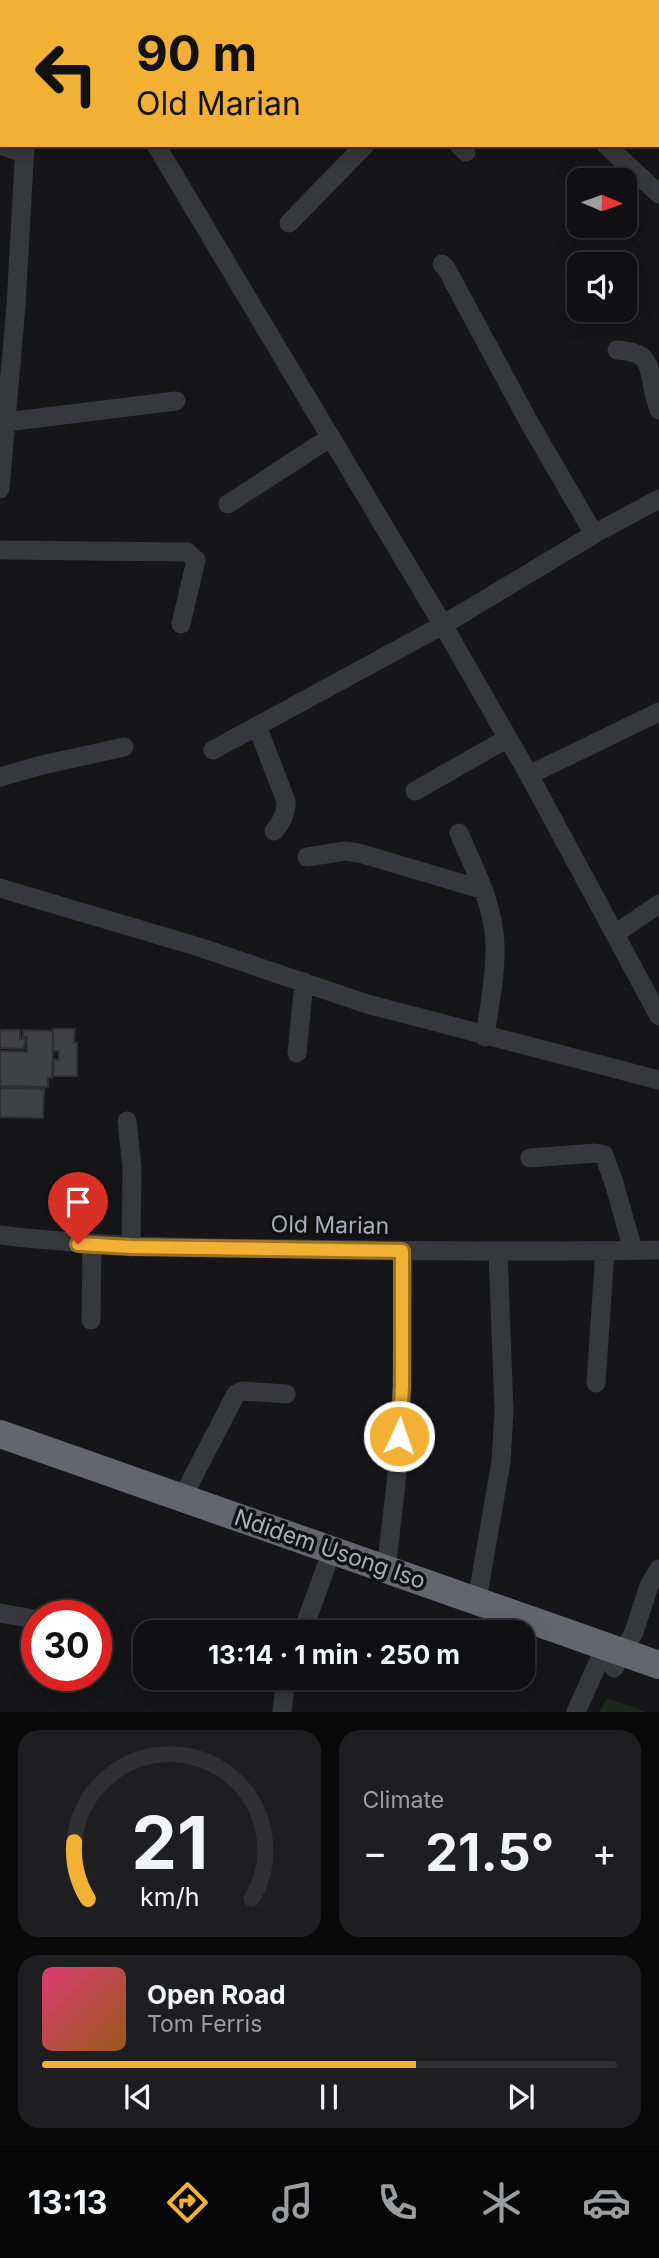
<!DOCTYPE html>
<meta charset="utf-8">
<style>
:root{--surface:#101012;--page:#1e1e20;--text:#f1f3f6;--muted:#9c9d9f;--line:#303032;--accent:#f2b134}
body{margin:0;font-family:Inter,sans-serif;background:var(--page);color:var(--text);height:100vh;display:flex;flex-direction:column;font-size:26px;white-space:nowrap}
*{box-sizing:border-box;margin:0}
p{font-size:23px;color:var(--muted)}
.icon{flex:none;width:38px;height:38px;fill:none;stroke:currentColor;stroke-width:2;stroke-linecap:round;stroke-linejoin:round}
.map{position:relative;height:1712px;overflow:hidden}
.drawer{display:flex;flex-direction:column;gap:18px;padding:18px;background:#09090a;flex:1}
.drawer>*{flex:none}
.top-card{position:absolute;left:0px;top:0px;width:660px;height:147px;box-shadow:0 4px 18px #0003,0 0 0 2px var(--line);background:#f2b134;color:#111;overflow:hidden}
.needle{width:46px;rotate:92deg}
.controls{position:absolute;left:567px;top:168px;display:grid;gap:14px}
.controls a{display:grid;place-items:center;width:70px;height:70px;border-radius:14px;background:var(--surface);box-shadow:0 4px 18px #0003,0 0 0 2px var(--line);font-size:35px}
.speed{position:absolute;left:21px;top:1600px;display:flex;gap:14px;font-size:35px;font-weight:700;text-align:center}
.speed>*{display:grid;place-content:center;width:91px;height:91px;border-radius:50%;background:var(--surface);box-shadow:0 4px 18px #0003,0 0 0 2px var(--line);line-height:1}
.speed .limit{border:10px solid #d22;background:#fff;color:#111}
.pin{position:absolute;display:grid;place-items:center;width:60px;height:60px;color:#fff;margin:-72px -30px;border-radius:50% 50% 50% 0;rotate:-45deg;box-shadow:0 0 7px #0007}
.pin .icon{rotate:45deg}
.me{position:absolute;width:77px;margin:-38px;rotate:3deg;stroke-linejoin:round;filter:drop-shadow(0 0 5px #0008)}
.turn{display:flex;align-items:center;gap:24px;height:147px;padding:0 21px;font-size:32px}
.turn .icon{width:91px;height:91px;stroke-width:2.5}
.turn b{display:block;font-size:49px;line-height:60px}
.big{font-size:52px;font-weight:700;line-height:1.1}
.drawer .widget{flex:1;display:flex;flex-direction:column;justify-content:center;gap:10px;min-width:0;padding:0 24px;border-radius:21px;background:var(--page)}
.drawer .dial{align-items:center;gap:0}
.dial svg{height:182px;overflow:visible;fill:none;stroke:var(--line);stroke-width:7;stroke-linecap:round;text-anchor:middle}
.dial text{fill:var(--text);stroke:none}
.song{display:flex;align-items:center;gap:21px}
.cover{width:84px;height:84px;border-radius:10px;background:linear-gradient(135deg,hsl(340 70% 55%),hsl(30 70% 35%))}
.played{height:7px;border-radius:4px;background:linear-gradient(90deg,var(--accent) 65%,var(--line) 65%)}
.keys{display:flex;justify-content:space-around;direction:ltr}
.heat{display:flex;justify-content:space-between;align-items:center;font-size:38px;direction:ltr}
.drawer .tiles{flex:1;display:grid;gap:18px;grid-template-columns:1fr 1fr}
.widget:last-child{grid-column:span 2}
.trip{position:absolute;left:133px;top:1620px;width:402px;height:70px;border-radius:21px;background:var(--surface);box-shadow:0 4px 18px #0003,0 0 0 2px var(--line);font-weight:700;line-height:70px;text-align:center}
.tabs{display:flex;height:112px;justify-content:space-around;align-items:center;background:#060607;color:var(--muted)}
.tabs .icon{width:49px;height:49px}
.tabs .on{color:var(--accent)}
.tabs b{font-size:32px;color:var(--text)}
.map>svg:first-child{display:block}
.green{fill:#1e261f}
.building{fill:#404145;stroke:#303034;stroke-width:2}
.lines{fill:none;stroke-linecap:round;stroke-linejoin:round}
.minor{stroke:#37383d;stroke-width:19}
.highway{stroke:#63666e;stroke-width:28}
.route-casing{stroke:#9d7322;stroke-width:18}
.route{stroke:#f2b134;stroke-width:12}
.labels{text-anchor:middle;dominant-baseline:central;stroke-width:7;stroke-linejoin:round;paint-order:stroke}
.street-label{font-size:23px;fill:#a8adb8;stroke:#111113}
</style>
<div class="map">
<svg width="659" height="1712" viewBox="0 0 659 1712">
<rect width="100%" height="100%" fill="#161618"/>
<path class="green" d="M607,1698L646,1712H599Z"/>
<path class="building" d="M53,1029H75L74,1043H77V1076H53L54,1060H59V1051H53Z
M0,1030H20V1039H25L24,1049L0,1048Z
M23,1030L53,1031L52,1078H48V1087L0,1086V1051L27,1052V1037H23Z
M0,1088L44,1089L43,1118L0,1117Z"/>
<g class="lines">
<path class="minor" d="M69,0L71,2
M445,0L446,2
M32,2V0
M586,2L588,0
M658,100H659
M0,145L25,154
M156,145L443,625L529,775L659,1016
M459,145L466,152
M606,145L659,194
M289,223L365,145
M442,264L446,268L530,424L594,534
M617,350C659,353 645,371 659,410
M6,422L176,401
M0,489L16,306L25,145
M228,504L331,437
M0,550L187,552L196,560L181,624
M257,726L286,801C286,814 282,822 274,831
M213,750L443,625L594,534L659,499
M529,775L659,712
M0,777L42,765L124,747
M415,791L508,738
M459,833C474,868 494,905 495,945C496,975 489,1007 485,1037
M307,857L345,851L359,853L484,890
M0,888L199,947L367,1004L659,1080
M615,934L659,904
M297,1053L304,982
M127,1121L132,1168L131,1247
M530,1158L595,1153L604,1155L614,1183L633,1250
M0,1235C99,1247 198,1248 297,1249C418,1251 538,1252 659,1250
M91,1320L92,1244
M596,1383L605,1251
M182,1498L236,1394L242,1391L286,1394
M386,1570L396,1484L402,1387L403,1251
M477,1600L501,1462L504,1411L498,1252
M0,1613L35,1619
M302,1633L326,1567
M614,1668L634,1632L649,1586L659,1569
M282,1712L286,1678
M576,1712L606,1645"/>
<path class="highway" d="M0,1434L659,1665"/>
</g>
<g class="lines">
<g class="route-casing">
<path id="route" d="M78,1244L131,1247L402,1251V1387L399,1436"/>
</g>
<use href="#route" class="route"/>
</g>
<g class="labels">
<g class="street-label">
<text transform="translate(330 1225) rotate(1)">Old Marian</text>
<text transform="translate(330 1549) rotate(19)">Ndidem Usong Iso</text>
</g>
</g>
</svg>
<div class="controls">
<a><svg class="needle" viewBox="-14 -14 28 28"><path d="M0-13l5 13h-10z" fill="#e53935"/><path d="M0 13l5-13h-10z" fill="#9c9d9f"/></svg></a>
<a><svg class="icon" aria-label="sound" viewBox="0 0 24 24"><path d="M4 9h4l5-4v14l-5-4H4zM17 9q2 3 0 6"/></svg></a>
</div>
<div class="speed"><div class="limit">30</div></div>
<div class="pin" style="left:78px;top:1244px;background:#d93025"><svg class="icon" aria-label="arrive" viewBox="0 0 24 24"><path d="M6 21V4h12l-3 4 3 4H6"/></svg></div>
<svg class="me" style="left:399px;top:1436px" viewBox="-20 -20 40 40"><circle r="17" fill="#f2b134" stroke="#fff" stroke-width="3"/><path d="M0-11L8 9 0 5-8 9z" fill="#fff"/></svg>
<div class="trip">13:14 · 1 min · 250 m</div>
<div class="top-card">
<div class="turn"><svg class="icon" aria-label="left" viewBox="0 0 24 24"><path d="M17 20v-9H6M10 6l-5 5 5 5"/></svg><div><b>90 m</b>Old Marian</div></div>
</div>
</div>
<section class="drawer">
<div class="tiles">
<div class="widget dial"><svg viewBox="0 0 100 80">
<path d="M14 69A42 42 0 1 1 86 69"/>
<path d="M14 69A42 42 0 0 1 8 44" stroke="#f2b134"/>
<text x="50" y="56" font-size="32" font-weight="700">21</text>
<text x="50" y="72" font-size="11">km/h</text>
</svg></div>
<div class="widget"><p>Climate</p>
<div class="heat"><a>−</a><b class="big">21.5°</b><a>+</a></div>
</div>
<div class="widget">
<div class="song"><i class="cover"></i><div><b>Open Road</b><p>Tom Ferris</p></div></div>
<div class="played"></div>
<div class="keys"><svg class="icon" aria-label="previous" viewBox="0 0 24 24"><path d="M18 5L8 12l10 7zM5 5v14"/></svg><svg class="icon" aria-label="pause" viewBox="0 0 24 24"><path d="M8 5v14M16 5v14"/></svg><svg class="icon" aria-label="next" viewBox="0 0 24 24"><path d="M6 5l10 7-10 7zM19 5v14"/></svg></div>
</div>
</div>
</section>
<nav class="tabs">
<b>13:13</b>
<svg class="icon on" aria-label="directions" viewBox="0 0 24 24"><path d="M12 3l9 9-9 9-9-9zM9 14v-3h6M13 9l2 2-2 2"/></svg>
<svg class="icon" aria-label="music" viewBox="0 0 24 24"><path d="M9 18V5l10-2v13"/><circle cx="6" cy="18" r="3"/><circle cx="16" cy="16" r="3"/></svg>
<svg class="icon" aria-label="phone" viewBox="0 0 24 24"><path d="M5 4h4l2 5-3 2q2 4 5 5l2-3 5 2v4C11 20 4 13 5 4z"/></svg>
<svg class="icon" aria-label="climate" viewBox="0 0 24 24"><path d="M12 3v18M4 7l16 10M4 17L20 7"/></svg>
<svg class="icon" aria-label="car" viewBox="0 0 24 24"><path d="M5 17H2v-5l4-1 3-4h7l3 4 3 1v5h-3M9 17h6M6 11h13"/><circle cx="7" cy="17" r="2"/><circle cx="17" cy="17" r="2"/></svg>
</nav>
